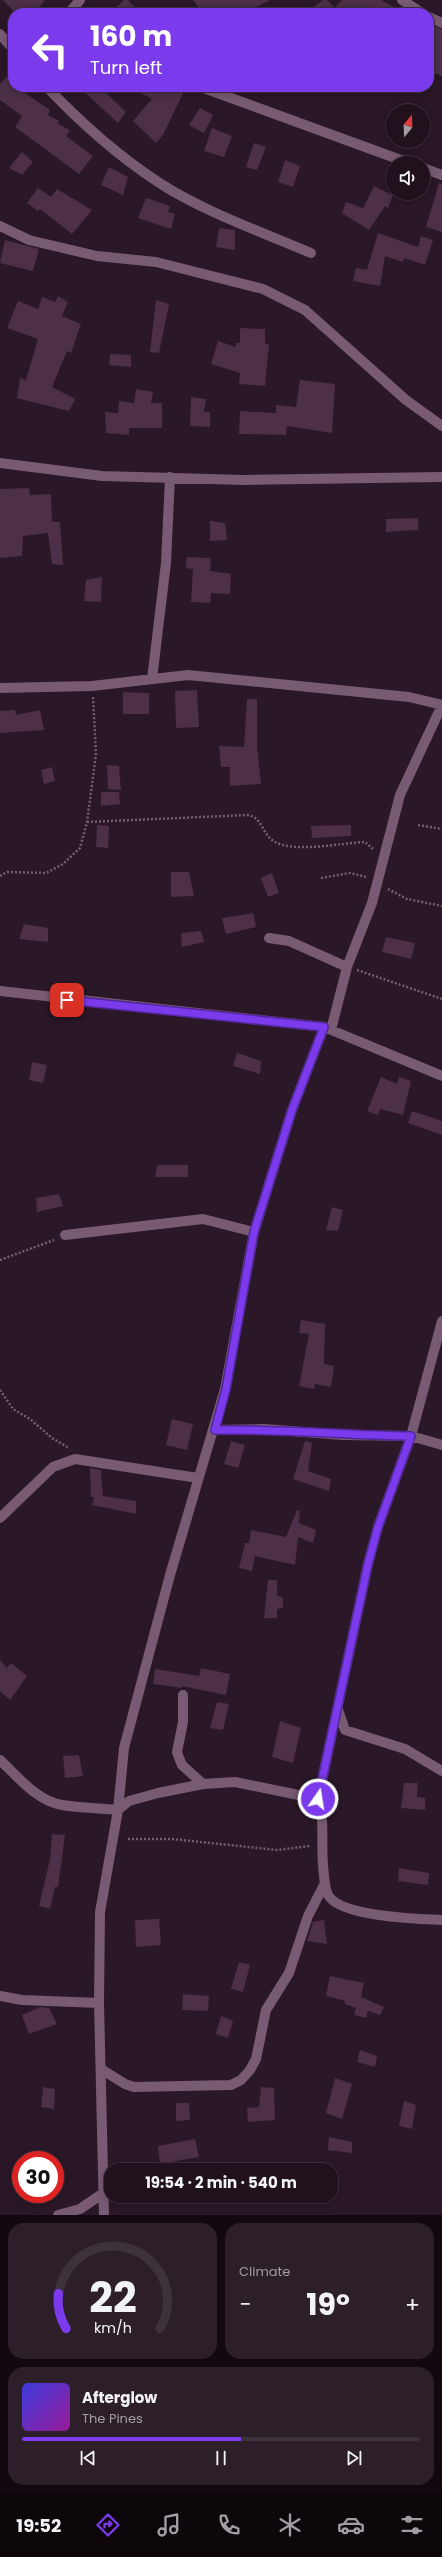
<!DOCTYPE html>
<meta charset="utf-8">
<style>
:root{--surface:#20111d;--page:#2d1f2a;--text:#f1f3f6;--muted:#a29da4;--line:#3d313b;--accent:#7c3aed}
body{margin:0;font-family:Poppins,sans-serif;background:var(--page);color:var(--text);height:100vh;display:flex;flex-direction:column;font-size:15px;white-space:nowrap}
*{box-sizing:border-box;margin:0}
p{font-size:13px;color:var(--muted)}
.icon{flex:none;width:22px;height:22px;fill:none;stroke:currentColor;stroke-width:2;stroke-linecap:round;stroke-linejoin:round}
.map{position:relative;height:2215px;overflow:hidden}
.sheet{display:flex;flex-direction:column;gap:8px;padding:8px;background:#120910;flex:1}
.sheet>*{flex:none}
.hud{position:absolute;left:8px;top:8px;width:426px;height:84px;border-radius:16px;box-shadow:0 2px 10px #0003,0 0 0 1px var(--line);background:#7c3aed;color:#fff;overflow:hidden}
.needle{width:26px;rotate:19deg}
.buttons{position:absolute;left:386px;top:104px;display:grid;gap:8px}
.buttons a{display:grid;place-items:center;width:44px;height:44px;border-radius:50%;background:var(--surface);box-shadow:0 2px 10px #0003,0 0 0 1px var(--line);font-size:20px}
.speed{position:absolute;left:12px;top:2151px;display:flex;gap:8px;font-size:20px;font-weight:700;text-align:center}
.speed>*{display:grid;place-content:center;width:52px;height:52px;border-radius:50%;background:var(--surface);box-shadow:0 2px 10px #0003,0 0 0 1px var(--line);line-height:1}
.speed .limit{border:6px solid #d22;background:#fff;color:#111}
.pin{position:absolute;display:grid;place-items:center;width:34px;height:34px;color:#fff;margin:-17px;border-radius:8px;box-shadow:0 2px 6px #0006}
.me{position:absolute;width:44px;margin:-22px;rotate:13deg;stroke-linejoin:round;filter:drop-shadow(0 0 3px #0008)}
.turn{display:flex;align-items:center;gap:14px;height:84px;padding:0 16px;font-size:18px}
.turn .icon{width:52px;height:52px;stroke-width:2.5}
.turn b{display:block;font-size:28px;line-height:34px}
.big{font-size:30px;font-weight:700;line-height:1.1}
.sheet .widget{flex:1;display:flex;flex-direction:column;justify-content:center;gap:6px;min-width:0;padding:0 14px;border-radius:16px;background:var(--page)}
.sheet .dial{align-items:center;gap:0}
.dial svg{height:104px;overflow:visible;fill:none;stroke:var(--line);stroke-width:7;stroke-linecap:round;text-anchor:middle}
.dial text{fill:var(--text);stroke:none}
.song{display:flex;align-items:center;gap:12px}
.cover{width:48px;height:48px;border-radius:6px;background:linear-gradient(135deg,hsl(240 70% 55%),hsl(300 70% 35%))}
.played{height:4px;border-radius:2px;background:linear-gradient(90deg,var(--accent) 55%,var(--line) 55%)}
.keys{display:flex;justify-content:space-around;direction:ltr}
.heat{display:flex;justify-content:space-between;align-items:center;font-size:22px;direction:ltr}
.sheet .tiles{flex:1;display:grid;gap:8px;grid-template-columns:1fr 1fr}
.widget:last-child{grid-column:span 2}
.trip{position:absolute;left:104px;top:2163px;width:234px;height:40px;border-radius:16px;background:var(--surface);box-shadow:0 2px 10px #0003,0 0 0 1px var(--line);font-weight:700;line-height:40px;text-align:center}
.dock{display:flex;height:64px;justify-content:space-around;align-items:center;background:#0d070c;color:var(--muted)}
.dock .icon{width:28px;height:28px}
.dock .on{color:var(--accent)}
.dock b{font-size:18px;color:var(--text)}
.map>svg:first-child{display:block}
.building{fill:#4d2f48}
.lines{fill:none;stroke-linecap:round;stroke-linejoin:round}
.path{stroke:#72616f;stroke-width:2.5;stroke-dasharray:2 2;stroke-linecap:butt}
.minor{stroke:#785a72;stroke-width:10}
.route-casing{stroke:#51269a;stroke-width:10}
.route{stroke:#7c3aed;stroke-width:7}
</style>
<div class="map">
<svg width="442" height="2215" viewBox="0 0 442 2215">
<rect width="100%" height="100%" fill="#2a1727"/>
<path class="building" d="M3,0H45L34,13H15Z
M124,0H128L140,13H110Z
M193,0H270L244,13H203Z
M323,0H327L335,8L342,0H381L406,13H306Z
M429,24L442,29V76L429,71Z
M7,76L13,81V87H20L25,93L50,110L48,115L59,121L58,124L70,130L66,136L93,156L79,174L15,127L22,116L0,100V84Z
M79,87H100L126,112L118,123Z
M130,87H186L163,135L156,143L133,121L152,99Z
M200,108L213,115L204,133L189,125Z
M212,128L232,136L224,157L204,151Z
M254,143L266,147L257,170L246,167Z
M22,152L33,162L22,175L9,168Z
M285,160L300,166L293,187L278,182Z
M109,167L128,177L123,195L101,185Z
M439,183L442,184V232L426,227Z
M374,186L393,195L388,208L385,206L369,230L342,213L346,202L363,208Z
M38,188L51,197L57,189L92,210L72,234L40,209L38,211L27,203Z
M146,198L170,206L168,212L175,214L171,229L138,218Z
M219,228L235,230V250L216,247Z
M378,233L418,247L421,236L433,240L425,265L404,258L403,262L385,256L380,286L353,281L356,268L367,270Z
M5,240L39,249L33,271L0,263Z
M58,296L68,302L62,316L81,324L71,353L67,351L52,387L75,399L69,411L17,398L20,378L26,380L38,339L7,328L18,301L38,309L42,297L55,302Z
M156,300L169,304L159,353L150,352Z
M240,328L265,329V344H269L265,386L239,384L240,373L211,364L218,341L236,347V343H240Z
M110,354L131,355V367L109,365Z
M300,380L335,384L332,433L287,426L286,435L239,434L240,411L276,413V405L296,407Z
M136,389L153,392L151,403H162V428H129V435L106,433L105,412L118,413L119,401L134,403Z
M191,397L206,399L204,412H210V427L190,426Z
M29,488L30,495L51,494L52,522H60L63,565L52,564L48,533L23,536L22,556L0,558V489Z
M418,518V530L386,532V519Z
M210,521L225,523L227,540L210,541Z
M187,557L211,558L210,571L231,574L230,594L211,593L210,603L191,602L193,569L186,568Z
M102,577L101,602L84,601L86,580Z
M197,690L199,727L176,728L175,691Z
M123,692L149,693V714H123Z
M247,699H257V746L261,784L230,786V767H221L219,746L244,747Z
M15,710L16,715L40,710L44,730L0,733V711Z
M107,765L119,766L121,790L108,789Z
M52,767L55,781L44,784L41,770Z
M101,792H119L120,804L101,806Z
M97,825L109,826L108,848L96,847Z
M351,825V836L312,838L311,826Z
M171,872H189L194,896L171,897Z
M272,873L279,893L268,897L261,878Z
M253,913L256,927L226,934L222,918Z
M24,924L48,928V942L19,939Z
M201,931L204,942L182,947L181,933Z
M386,937L415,943L411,959L382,952Z
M237,1053L261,1061L260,1074L233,1066Z
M32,1062L47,1065L43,1083L29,1080Z
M381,1077L397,1084L399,1077L411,1081L403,1115L380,1109L378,1115L367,1111Z
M412,1111L442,1121V1135L408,1123Z
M157,1165H188V1177H155Z
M59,1194L63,1206L37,1212L36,1198Z
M332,1207L343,1210L338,1231L326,1230Z
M301,1320L325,1324L324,1364L334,1366L331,1387L315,1384L314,1389L299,1386L309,1334L299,1333Z
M172,1419L193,1424L187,1450L166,1445Z
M231,1441L245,1445L238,1468L224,1464Z
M305,1441L312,1443L308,1471L331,1479L329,1491L293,1479Z
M90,1468L101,1470L103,1496L136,1501V1514L92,1505L94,1497H91Z
M297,1510L300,1511L299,1523L316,1530L313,1543L298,1537L295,1565L255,1556L252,1571L239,1568L245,1543H249L251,1530L286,1537Z
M268,1580H277V1596L283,1597V1608L277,1609V1618H264Z
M0,1660L7,1668L11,1663L27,1676L10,1700L0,1691Z
M201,1668L230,1674L226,1695L182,1686V1688L153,1684L155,1669L199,1676Z
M217,1702L229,1704L223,1730L210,1728Z
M280,1721L301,1728L293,1763L272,1757Z
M79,1755L83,1776L65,1778L63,1756Z
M404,1783H418L417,1797L425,1798V1810L401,1808Z
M52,1834L65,1835L58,1887H55L50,1909L39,1906L50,1859Z
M399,1868L429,1873L428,1885L398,1881Z
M159,1919L161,1945L136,1947L135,1920Z
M324,1920L327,1944L307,1941L313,1922Z
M239,1962L250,1965L243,1992L231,1989Z
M330,1976L364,1983L361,1997L384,2007L380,2015L368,2011L366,2018L354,2015L356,2008L345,2004V2001L326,1996Z
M183,1994L209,1996L208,2011L182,2010Z
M40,2007L49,2008L57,2024L29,2034L22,2015Z
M221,2016L233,2021L228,2038L216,2034Z
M360,2050L377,2056L375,2067L357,2062Z
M335,2078L352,2084L342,2119L326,2113Z
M43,2087L55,2089L54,2109L41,2107Z
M261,2087L274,2088L275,2120L248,2122L247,2108L259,2107Z
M404,2101L416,2105L412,2129L399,2126Z
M176,2103H189L190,2120L176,2121Z
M329,2137L352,2142V2153L328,2150Z
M195,2139L199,2157L160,2164L158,2146Z"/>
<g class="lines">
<path class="path" d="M87,822L247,815C263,817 262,835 275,842C295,853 341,843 365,842L373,849
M418,825L442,829
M0,876L7,872L46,873L63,864L80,848L87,822L96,754L93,697
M321,878L350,873L366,877
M388,889L407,899L442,906
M357,970L442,999
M0,1260L54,1240
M0,1390L13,1409L30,1419L52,1438L69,1448
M128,1839H172L277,1850L310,1846"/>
<path class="minor" d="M402,0L422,13
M69,13L80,0
M429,17L442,23
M0,34L13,49
M47,87C81,123 117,155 158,182C202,211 262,232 311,253
M201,87L409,163
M423,168L442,175
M0,226L29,240L97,256L156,262L263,289L305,310L406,400L442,426
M0,463L102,476L244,480L442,477
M152,679L166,563L170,477
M0,688L92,686L188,675L409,697L442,705
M269,938L289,941L347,967
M0,991L324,1027L442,1076
M331,1030L347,967L372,903L400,795L442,705
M65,1235L203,1219L254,1232
M442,1321L411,1436L378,1527L368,1564L318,1799C325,1820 321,1842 323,1865C324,1874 324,1887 328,1895C341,1917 418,1919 442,1920
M215,1430L264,1429L343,1435L411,1436L442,1445
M0,1518L53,1467L75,1459L198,1478
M183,1695V1722L177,1752L179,1758L182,1765L203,1784
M338,1710L345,1730L405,1749L442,1771
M0,1760C18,1777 37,1801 62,1805C80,1808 100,1808 118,1810L129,1801L158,1793L203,1784L235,1782L318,1799
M0,1996L22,2000L99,2003
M101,2069L125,2084L134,2087L231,2085L241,2080L250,2070L256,2059L266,2010L289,1973L308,1916L325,1883
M58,2215L80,2209L102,2194
M104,2215L99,2003L100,1912L118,1810L124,1748L170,1575L225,1389L254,1232L292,1110L324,1027"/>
</g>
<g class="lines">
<g class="route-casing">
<path id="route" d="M67,1000L324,1027L292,1110L254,1232L226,1389L215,1430C280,1429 345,1435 411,1436L378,1527L368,1564L318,1799"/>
</g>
<use href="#route" class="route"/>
</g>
</svg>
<div class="buttons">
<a><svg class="needle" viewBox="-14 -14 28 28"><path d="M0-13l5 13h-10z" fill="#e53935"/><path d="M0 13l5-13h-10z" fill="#a29da4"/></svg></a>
<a><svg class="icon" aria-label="sound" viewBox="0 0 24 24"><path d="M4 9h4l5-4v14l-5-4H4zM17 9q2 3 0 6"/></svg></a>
</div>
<div class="speed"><div class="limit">30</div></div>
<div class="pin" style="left:67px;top:1000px;background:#d93025"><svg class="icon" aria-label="arrive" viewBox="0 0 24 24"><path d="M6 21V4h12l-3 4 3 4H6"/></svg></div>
<svg class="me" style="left:318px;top:1799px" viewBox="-20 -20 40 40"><circle r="17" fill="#7c3aed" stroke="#fff" stroke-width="3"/><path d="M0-11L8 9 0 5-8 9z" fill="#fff"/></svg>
<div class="trip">19:54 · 2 min · 540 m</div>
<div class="hud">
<div class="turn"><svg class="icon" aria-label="left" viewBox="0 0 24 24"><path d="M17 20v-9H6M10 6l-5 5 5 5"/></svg><div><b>160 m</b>Turn left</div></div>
</div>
</div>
<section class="sheet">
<div class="tiles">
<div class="widget dial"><svg viewBox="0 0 100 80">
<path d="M14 69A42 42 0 1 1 86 69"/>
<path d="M14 69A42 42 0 0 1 8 42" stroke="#7c3aed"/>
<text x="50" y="56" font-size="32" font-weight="700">22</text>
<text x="50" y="72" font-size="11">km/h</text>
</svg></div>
<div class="widget"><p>Climate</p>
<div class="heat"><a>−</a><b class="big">19°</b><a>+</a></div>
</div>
<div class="widget">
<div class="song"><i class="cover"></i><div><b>Afterglow</b><p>The Pines</p></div></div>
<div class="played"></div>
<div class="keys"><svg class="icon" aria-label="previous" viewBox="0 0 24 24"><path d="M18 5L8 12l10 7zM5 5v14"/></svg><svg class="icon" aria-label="pause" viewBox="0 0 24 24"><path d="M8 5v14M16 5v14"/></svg><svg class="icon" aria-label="next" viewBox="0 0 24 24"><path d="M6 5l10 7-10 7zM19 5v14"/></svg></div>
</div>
</div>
</section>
<nav class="dock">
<b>19:52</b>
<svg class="icon on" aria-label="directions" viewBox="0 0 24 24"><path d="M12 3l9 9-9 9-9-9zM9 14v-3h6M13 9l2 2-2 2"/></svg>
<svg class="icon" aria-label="music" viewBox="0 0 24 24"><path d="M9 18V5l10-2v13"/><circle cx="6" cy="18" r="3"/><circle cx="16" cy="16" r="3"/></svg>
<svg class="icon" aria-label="phone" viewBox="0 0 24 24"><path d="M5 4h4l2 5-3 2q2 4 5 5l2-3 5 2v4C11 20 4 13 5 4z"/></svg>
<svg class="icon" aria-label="climate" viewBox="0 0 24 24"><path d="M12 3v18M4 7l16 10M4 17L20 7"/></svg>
<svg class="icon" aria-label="car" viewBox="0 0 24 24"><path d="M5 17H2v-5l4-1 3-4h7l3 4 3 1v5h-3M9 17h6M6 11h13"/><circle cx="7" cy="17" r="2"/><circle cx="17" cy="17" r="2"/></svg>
<svg class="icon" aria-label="filters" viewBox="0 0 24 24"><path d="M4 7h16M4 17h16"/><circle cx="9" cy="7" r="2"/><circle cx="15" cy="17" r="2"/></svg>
</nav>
